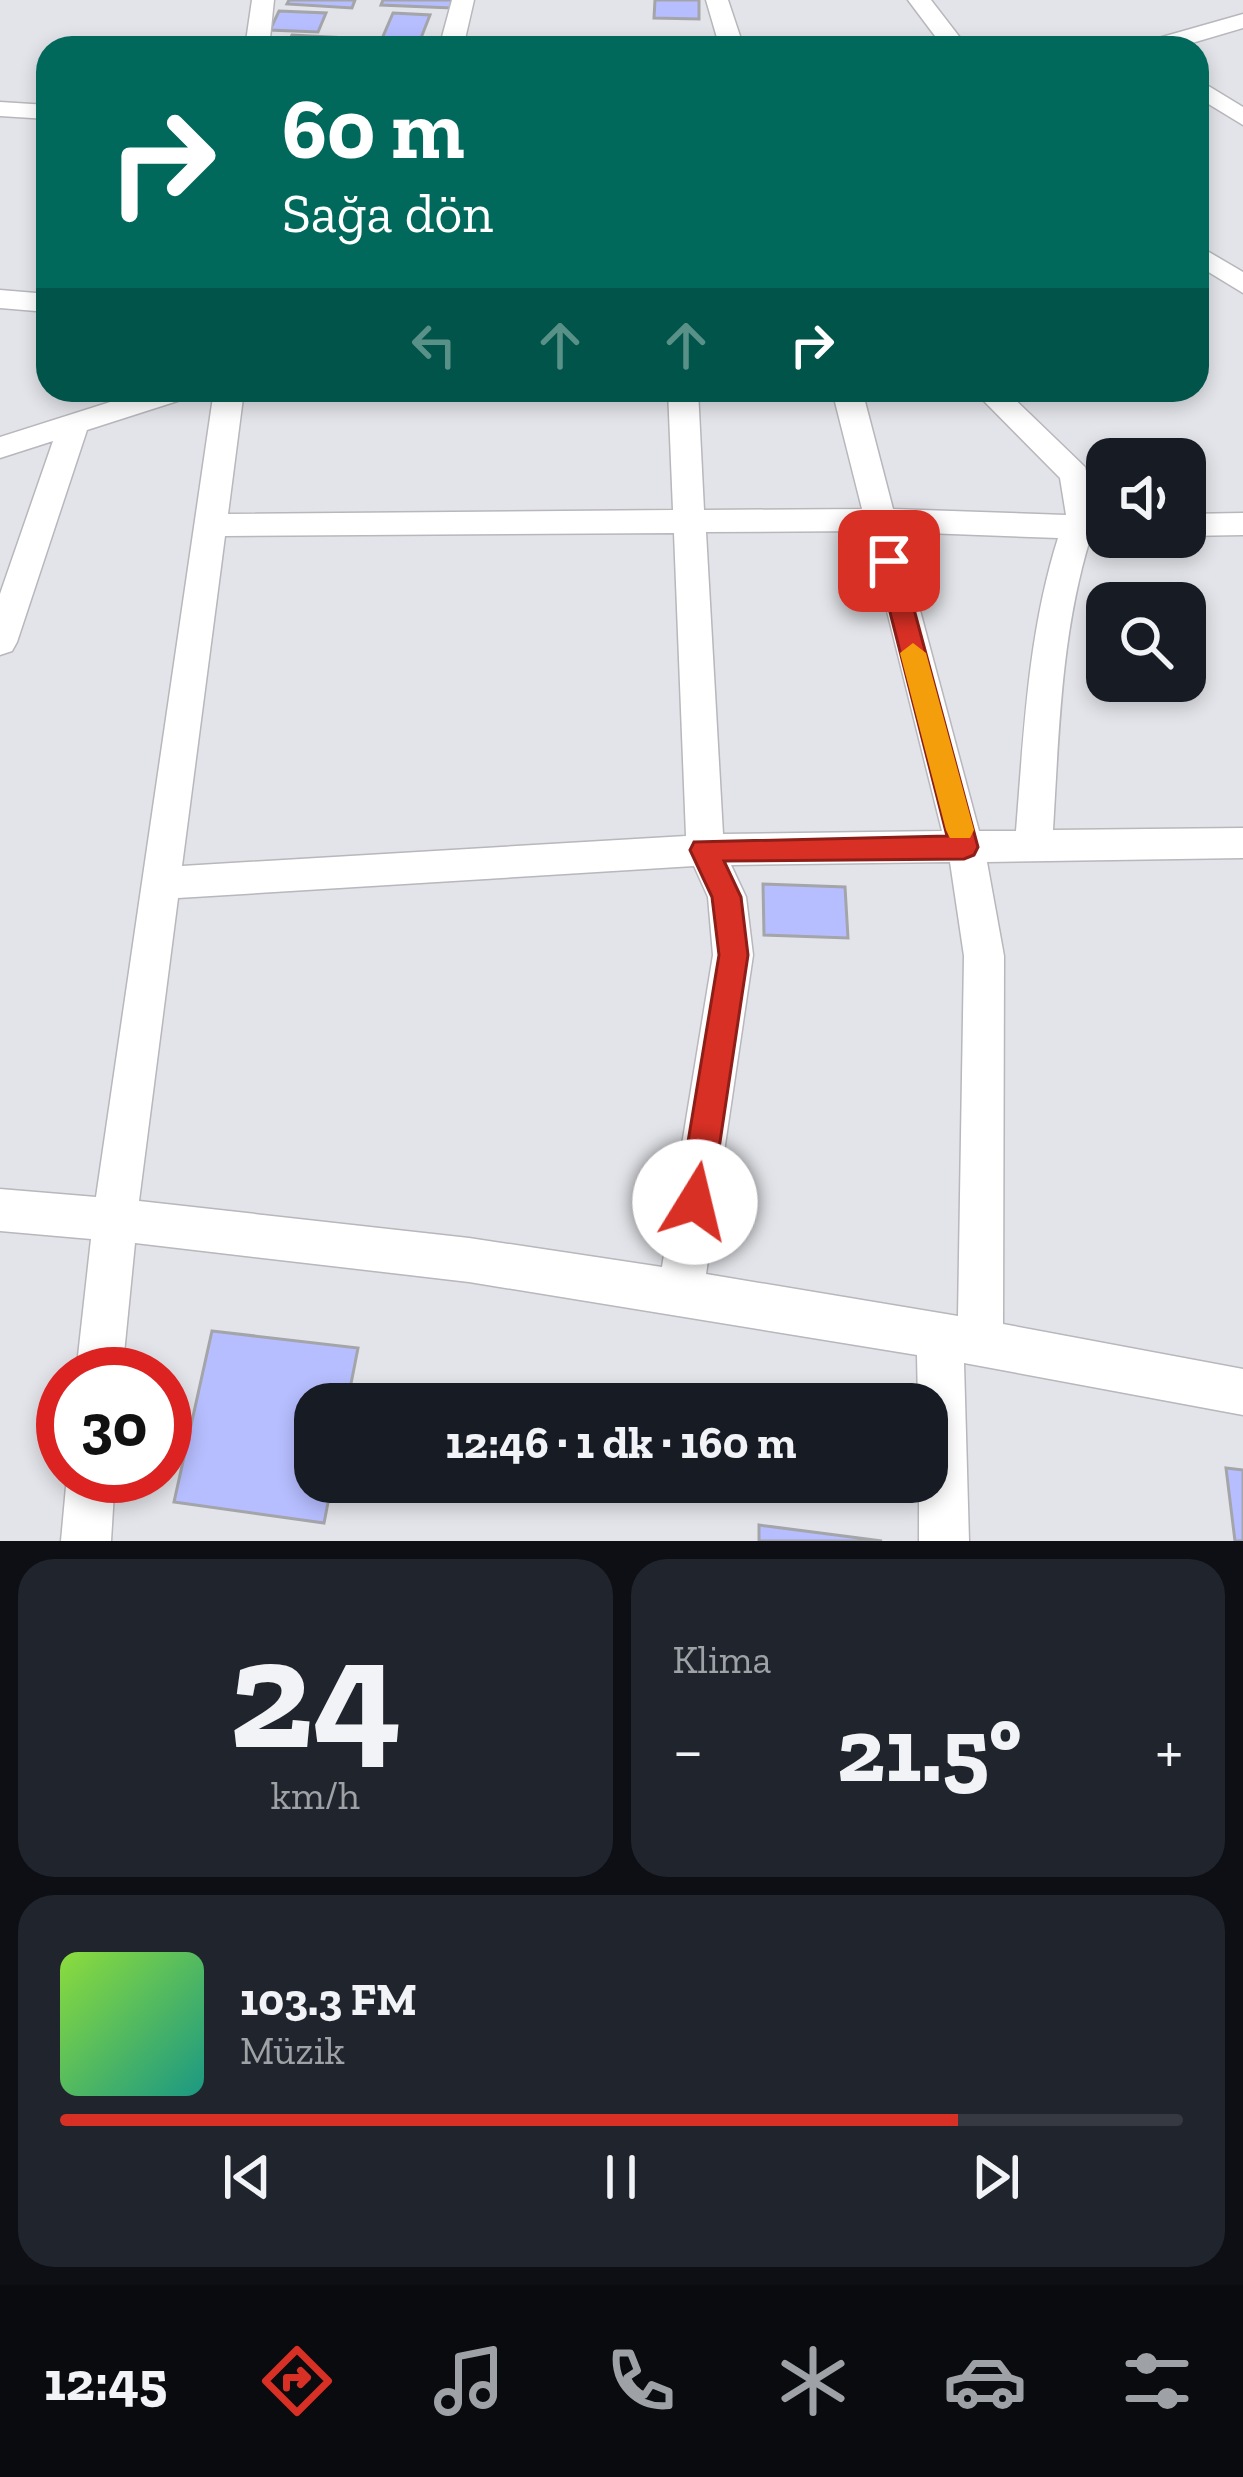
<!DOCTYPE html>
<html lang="tr">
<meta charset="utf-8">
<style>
:root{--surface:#171b24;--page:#20242c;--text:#f1f3f6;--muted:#9ea1a6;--line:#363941;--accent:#d93025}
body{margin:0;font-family:"Zilla Slab",serif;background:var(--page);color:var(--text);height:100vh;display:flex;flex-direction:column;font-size:45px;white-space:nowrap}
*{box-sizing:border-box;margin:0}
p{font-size:39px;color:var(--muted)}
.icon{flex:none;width:66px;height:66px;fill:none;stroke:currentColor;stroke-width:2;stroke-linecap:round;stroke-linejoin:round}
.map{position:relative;height:1541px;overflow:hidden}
.side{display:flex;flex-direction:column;gap:18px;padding:18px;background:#0d0f14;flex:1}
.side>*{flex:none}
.guide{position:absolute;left:36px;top:36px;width:1173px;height:366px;border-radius:36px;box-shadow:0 6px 18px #0003;background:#00695c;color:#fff;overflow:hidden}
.controls{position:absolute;left:1086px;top:438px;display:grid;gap:24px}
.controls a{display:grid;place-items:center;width:120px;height:120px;border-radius:24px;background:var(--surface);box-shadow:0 6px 18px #0003;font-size:60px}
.speed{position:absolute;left:36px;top:1347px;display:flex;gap:24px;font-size:60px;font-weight:700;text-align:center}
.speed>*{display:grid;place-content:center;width:156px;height:156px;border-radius:50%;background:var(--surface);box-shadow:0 6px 18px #0003;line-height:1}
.speed .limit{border:18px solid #d22;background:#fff;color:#111}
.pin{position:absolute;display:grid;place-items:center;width:102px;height:102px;color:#fff;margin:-51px;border-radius:24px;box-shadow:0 6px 18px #0006}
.me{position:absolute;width:132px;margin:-66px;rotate:9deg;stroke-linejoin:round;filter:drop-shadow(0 0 9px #0008)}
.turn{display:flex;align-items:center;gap:42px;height:252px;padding:0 48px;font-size:54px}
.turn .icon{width:156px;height:156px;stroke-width:2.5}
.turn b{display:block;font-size:84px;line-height:102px}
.lanes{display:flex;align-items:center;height:114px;padding:0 48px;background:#0003;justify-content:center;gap:60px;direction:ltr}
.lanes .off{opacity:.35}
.big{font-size:90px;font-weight:700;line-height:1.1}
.side .tile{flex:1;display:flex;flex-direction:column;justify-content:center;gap:18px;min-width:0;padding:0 42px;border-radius:36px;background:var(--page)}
.side .dial{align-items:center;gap:0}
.dial b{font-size:156px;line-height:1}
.song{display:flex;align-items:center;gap:36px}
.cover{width:144px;height:144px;border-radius:18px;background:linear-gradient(135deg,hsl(90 70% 55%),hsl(170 70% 35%))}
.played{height:12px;border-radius:6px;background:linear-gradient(90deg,var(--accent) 80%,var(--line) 80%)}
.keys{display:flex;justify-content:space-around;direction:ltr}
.heat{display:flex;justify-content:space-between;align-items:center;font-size:66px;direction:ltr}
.side .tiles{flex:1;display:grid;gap:18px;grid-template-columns:1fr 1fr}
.tile:last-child{grid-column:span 2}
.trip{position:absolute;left:294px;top:1383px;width:654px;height:120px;border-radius:36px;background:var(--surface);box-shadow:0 6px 18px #0003;font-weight:700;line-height:120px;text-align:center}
.dock{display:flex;height:192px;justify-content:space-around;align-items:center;background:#090b0e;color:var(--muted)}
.dock .icon{width:84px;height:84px}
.dock .current{color:var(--accent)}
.dock b{font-size:54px;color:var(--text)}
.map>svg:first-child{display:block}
.building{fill:#b7beff;stroke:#a4a5a9;stroke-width:3}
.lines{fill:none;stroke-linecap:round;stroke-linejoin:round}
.minor-casing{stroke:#b7b7bc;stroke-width:3}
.minor{fill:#fff;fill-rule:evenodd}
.route{fill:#d93025;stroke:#8d1f18;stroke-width:3}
.slow{fill:#f59e0b}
</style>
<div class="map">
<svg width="1243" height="1541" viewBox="0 0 1243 1541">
<rect width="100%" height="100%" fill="#e3e4e9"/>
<path class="building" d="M289,0H355L352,8L287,4Z
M383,0H455L452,8L381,5Z
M655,0H699V19L654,18Z
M279,11L326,13L318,32L270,30Z
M393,13L430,15L419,43L381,41Z
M292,35L365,39L362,48H286Z
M763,884L845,887L848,938L764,935Z
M212,1331L358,1348L347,1404H315V1482H332L324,1523L174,1502Z
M1226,1468L1243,1470V1541H1235Z
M759,1525L882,1541H759Z"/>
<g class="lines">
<g class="minor-casing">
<path id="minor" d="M252,0H274L269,48H245Z
M452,0H474L463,48H439Z
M706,0H728L744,48H720Z
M908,0H931L968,48H944Z
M1243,14V28L1175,48H1137L1141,43Z
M1197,79L1243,107V125L1197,97Z
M0,102L48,105V119L0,116Z
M1197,245L1243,272V293L1197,265Z
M0,290L48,294V312L0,308Z
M148,390H195L190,397L87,430L17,642L12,651L0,655V594L53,441L0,458V437Z
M214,390H244L228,514L673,510L668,390H698L704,510L862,509L832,390H862L893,509L1066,515L1060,478L973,390H1005L1085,467L1097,516L1107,517V537H1115L1090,539C1061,634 1059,731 1053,830L1243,828V858L987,862L1004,956L1003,1324L1243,1369V1415L964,1363L969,1541H919V1482H927V1404H918L917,1355L469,1282L135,1243L122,1374H76L91,1239L0,1231V1189L96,1197ZM867,531L942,831L723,834L706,532ZM899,532L1058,538C1028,633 1024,731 1016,831H979ZM674,533L686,836L182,866L225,536ZM950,862L964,956L958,1316L706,1274L753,955L746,897L731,865ZM694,866L708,897L713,955L662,1267L469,1238L139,1201L178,898Z
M1243,513V535L1185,536V514Z
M67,1476H115L111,1541H61Z"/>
</g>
<use href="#minor" class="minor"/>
</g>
<path class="route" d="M889,552L901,561L978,847L974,855L964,859L724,861L741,897L748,955L711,1202L706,1213L695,1218L683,1213L678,1202L719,955L712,897L690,850L694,842L947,836L877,561Z"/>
<path class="slow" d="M913,643L926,653L974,830L970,838H950L946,830L900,653Z"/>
</svg>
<div class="controls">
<a><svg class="icon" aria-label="sound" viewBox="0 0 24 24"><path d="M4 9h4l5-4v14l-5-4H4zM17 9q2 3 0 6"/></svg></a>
<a><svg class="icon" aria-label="search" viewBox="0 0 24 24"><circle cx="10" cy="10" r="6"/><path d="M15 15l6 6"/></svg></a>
</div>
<div class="speed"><div class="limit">30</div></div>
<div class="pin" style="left:889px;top:561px;background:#d93025"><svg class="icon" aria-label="arrive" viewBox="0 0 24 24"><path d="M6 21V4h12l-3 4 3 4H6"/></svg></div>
<svg class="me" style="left:695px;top:1202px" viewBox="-20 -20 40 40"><circle r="19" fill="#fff"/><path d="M0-13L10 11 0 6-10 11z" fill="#d93025"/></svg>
<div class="trip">12:46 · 1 dk · 160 m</div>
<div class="guide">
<div class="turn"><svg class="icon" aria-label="right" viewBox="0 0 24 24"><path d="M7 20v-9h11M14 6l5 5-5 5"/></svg><div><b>60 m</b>Sağa dön</div></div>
<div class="lanes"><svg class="icon off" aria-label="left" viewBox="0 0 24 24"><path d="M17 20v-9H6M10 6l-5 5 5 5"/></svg><svg class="icon off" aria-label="ahead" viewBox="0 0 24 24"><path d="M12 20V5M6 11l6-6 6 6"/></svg><svg class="icon off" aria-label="ahead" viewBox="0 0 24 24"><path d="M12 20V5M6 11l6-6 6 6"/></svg><svg class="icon" aria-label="right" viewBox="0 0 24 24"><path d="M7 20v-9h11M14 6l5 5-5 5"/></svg></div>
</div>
</div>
<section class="side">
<div class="tiles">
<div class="tile dial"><b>24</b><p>km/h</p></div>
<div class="tile"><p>Klima</p>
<div class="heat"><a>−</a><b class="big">21.5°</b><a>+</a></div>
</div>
<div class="tile">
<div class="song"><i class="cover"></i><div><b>103.3 FM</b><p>Müzik</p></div></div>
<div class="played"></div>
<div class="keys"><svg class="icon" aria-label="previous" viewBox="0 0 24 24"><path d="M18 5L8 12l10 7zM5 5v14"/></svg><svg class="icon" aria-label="pause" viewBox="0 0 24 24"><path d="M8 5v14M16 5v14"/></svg><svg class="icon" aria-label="next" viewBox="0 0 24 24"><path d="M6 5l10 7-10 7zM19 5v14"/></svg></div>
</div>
</div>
</section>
<nav class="dock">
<b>12:45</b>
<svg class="icon current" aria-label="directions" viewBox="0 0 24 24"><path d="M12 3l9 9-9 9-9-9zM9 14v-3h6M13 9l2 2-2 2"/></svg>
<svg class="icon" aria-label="music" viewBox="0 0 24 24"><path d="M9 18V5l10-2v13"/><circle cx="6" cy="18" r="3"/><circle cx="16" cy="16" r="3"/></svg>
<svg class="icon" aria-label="phone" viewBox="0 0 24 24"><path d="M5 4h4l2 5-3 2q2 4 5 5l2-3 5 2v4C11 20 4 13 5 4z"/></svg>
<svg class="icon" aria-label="climate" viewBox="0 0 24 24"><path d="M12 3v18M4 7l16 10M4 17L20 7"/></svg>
<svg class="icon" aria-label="car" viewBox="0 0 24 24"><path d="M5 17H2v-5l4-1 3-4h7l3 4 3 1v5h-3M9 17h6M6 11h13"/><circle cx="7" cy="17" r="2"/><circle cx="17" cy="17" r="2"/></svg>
<svg class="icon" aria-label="filters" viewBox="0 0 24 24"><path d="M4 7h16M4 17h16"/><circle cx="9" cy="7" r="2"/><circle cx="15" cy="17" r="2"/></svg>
</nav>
